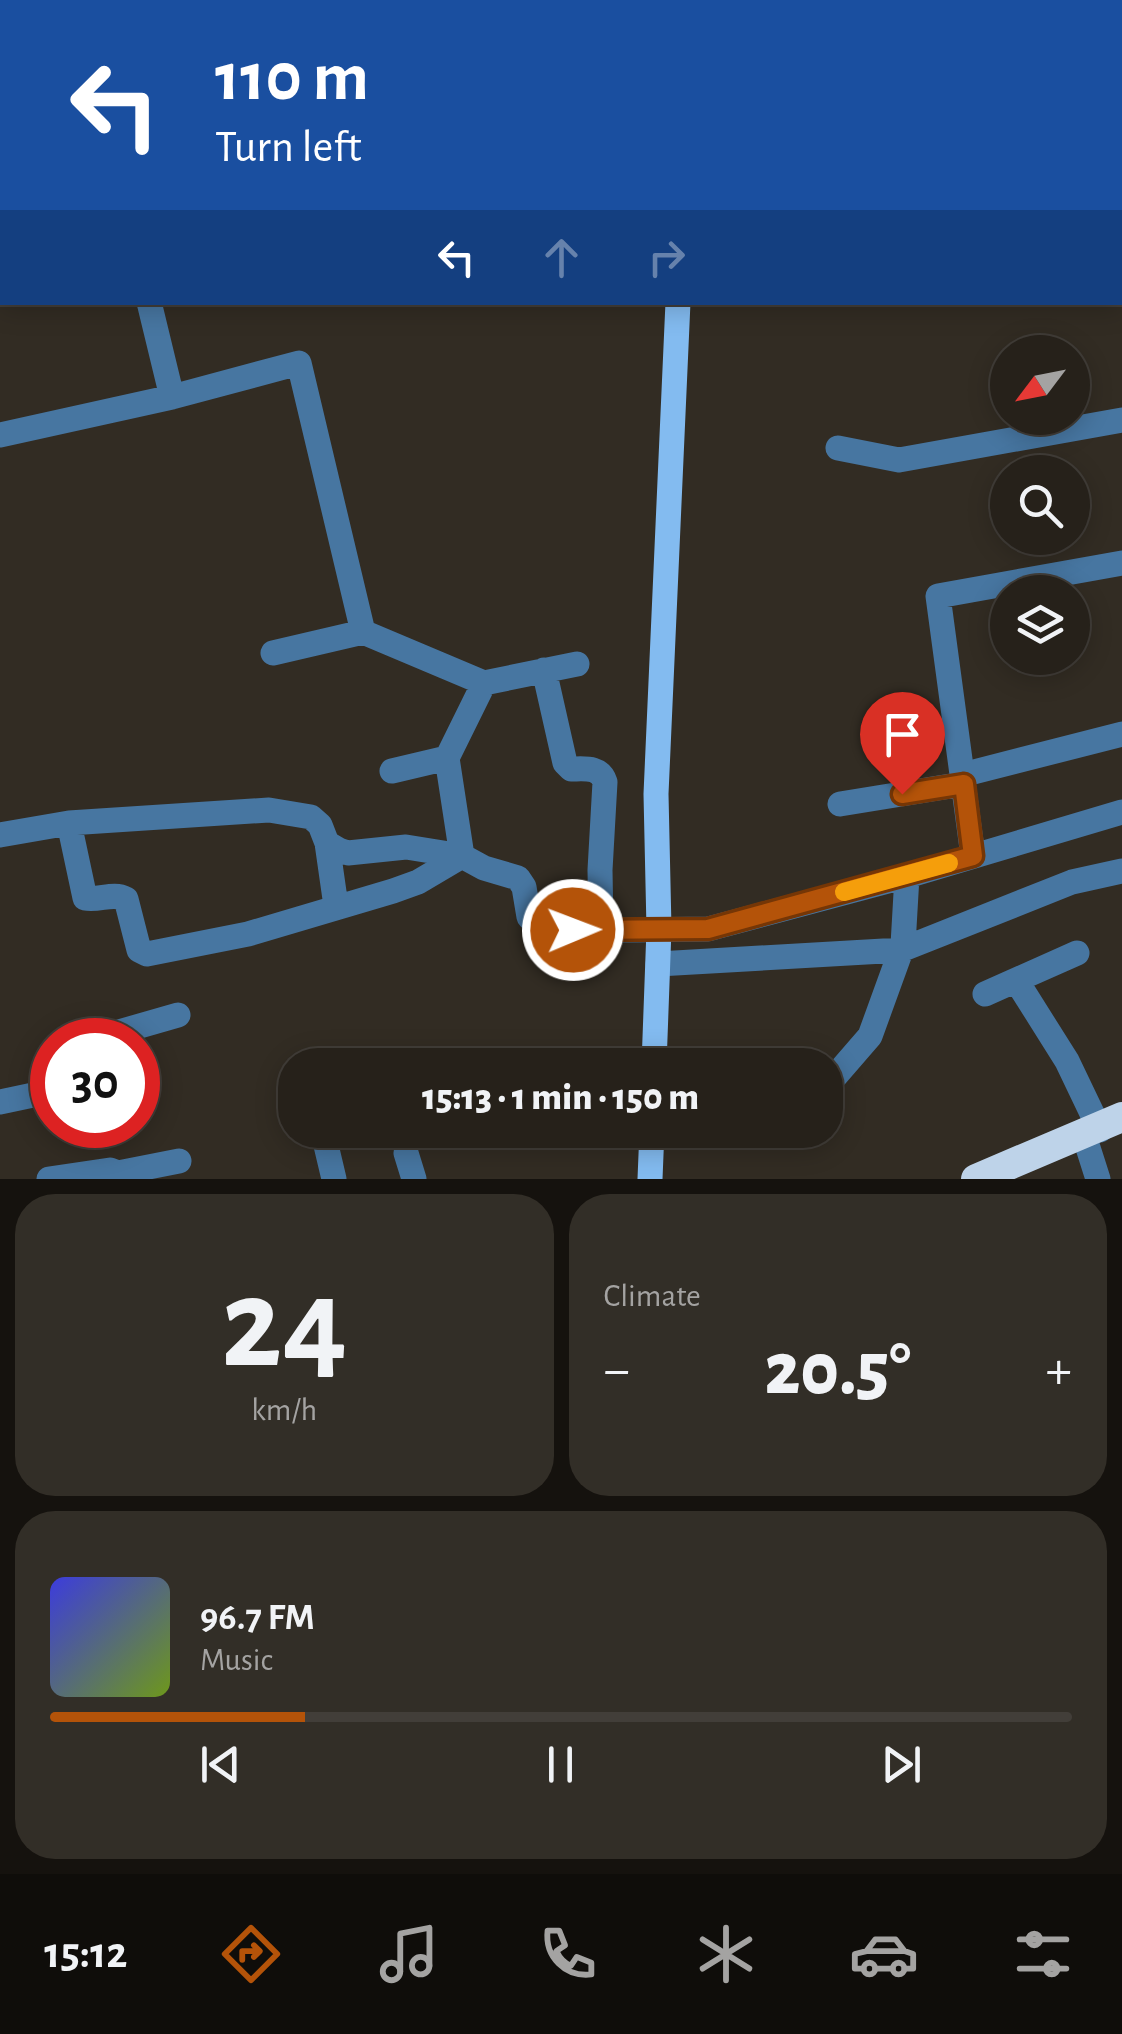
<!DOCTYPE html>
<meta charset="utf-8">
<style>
:root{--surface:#26211a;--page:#322e27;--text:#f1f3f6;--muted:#a4a3a2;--line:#423e39;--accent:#b45309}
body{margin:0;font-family:"Alegreya Sans",sans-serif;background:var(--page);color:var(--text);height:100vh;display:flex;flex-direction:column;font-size:38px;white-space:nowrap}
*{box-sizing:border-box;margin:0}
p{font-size:32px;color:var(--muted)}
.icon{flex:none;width:55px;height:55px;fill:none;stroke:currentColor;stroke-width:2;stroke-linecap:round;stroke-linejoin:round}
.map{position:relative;height:1179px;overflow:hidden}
.panel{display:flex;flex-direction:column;gap:15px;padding:15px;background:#15120e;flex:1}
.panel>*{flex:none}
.top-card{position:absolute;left:0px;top:0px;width:1122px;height:305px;box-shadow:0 5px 25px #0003,0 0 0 2px var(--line);background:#1a4fa0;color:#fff;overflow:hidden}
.needle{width:65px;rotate:238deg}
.controls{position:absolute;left:990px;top:335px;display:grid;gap:20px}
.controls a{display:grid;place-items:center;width:100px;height:100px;border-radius:50%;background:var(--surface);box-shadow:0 5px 25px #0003,0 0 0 2px var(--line);font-size:50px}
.speed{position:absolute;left:30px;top:1018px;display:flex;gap:20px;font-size:50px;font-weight:700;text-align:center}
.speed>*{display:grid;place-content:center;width:130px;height:130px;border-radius:50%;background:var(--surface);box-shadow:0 5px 25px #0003,0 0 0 2px var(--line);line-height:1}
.speed .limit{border:15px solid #d22;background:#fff;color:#111}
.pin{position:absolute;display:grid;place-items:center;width:85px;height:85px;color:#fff;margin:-102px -42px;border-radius:50% 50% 50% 0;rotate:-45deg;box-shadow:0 0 10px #0007}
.pin .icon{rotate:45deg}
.me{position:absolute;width:110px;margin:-55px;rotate:89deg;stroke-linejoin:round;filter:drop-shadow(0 0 8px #0008)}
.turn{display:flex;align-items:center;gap:35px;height:210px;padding:0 50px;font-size:45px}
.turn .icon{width:130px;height:130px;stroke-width:2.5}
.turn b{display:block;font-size:70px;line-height:85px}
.lanes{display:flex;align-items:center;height:95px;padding:0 50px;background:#0003;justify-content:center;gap:50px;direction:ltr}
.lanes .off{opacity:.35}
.big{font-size:75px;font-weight:800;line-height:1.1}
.panel .widget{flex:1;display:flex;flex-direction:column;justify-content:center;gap:15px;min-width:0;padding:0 35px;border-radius:40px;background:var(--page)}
.panel .dial{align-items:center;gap:0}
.dial b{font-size:130px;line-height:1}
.song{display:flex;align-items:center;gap:30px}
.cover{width:120px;height:120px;border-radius:15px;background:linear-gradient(135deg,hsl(240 70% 55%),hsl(80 70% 35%))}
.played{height:10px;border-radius:5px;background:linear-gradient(90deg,var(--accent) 25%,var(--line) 25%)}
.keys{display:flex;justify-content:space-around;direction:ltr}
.heat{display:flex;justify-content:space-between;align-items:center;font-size:55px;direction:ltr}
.panel .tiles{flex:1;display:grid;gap:15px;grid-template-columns:1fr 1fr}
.widget:last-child{grid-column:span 2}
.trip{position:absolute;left:278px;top:1048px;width:565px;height:100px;border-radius:40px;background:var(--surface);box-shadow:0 5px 25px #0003,0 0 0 2px var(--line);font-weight:800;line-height:100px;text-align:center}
.menu{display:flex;height:160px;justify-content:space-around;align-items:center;background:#0f0d0a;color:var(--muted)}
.menu .icon{width:70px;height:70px}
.menu .selected{color:var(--accent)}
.menu b{font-size:45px;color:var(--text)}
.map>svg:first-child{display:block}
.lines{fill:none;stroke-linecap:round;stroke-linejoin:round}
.minor{stroke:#4776a1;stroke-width:25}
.major{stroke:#83bbf0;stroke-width:25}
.highway{stroke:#bed3e9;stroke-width:30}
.route-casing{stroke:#753606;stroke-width:25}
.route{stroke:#b45309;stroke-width:18}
.slow{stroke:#f59e0b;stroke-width:18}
</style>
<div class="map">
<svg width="1122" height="1179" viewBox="0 0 1122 1179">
<rect width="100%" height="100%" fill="#322c23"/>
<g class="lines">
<path class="minor" d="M76,0V2
M957,0V2
M1092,0L1093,2
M867,2V0
M1120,115L1122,114
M1120,252H1122
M0,253L2,252
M149,302L172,397
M0,435L172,397L299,363L363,632L484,683
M838,448L899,460L1122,420
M273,653L363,632
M544,670L565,763L571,769C584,769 600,766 605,782L600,870L601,928
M392,771L447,758
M962,775L1122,734
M840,804L963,784
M69,823L85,898C99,901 113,892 126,899L139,950L147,954L248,934L393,891L418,882L462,856L447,758L484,683L577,664
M0,835L69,823L269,810L311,817L320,825L327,843L339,850L348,853L406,847L462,856L484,868L518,878L524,887L529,917L545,931L708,929L907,876L1122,812
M327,843L336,906
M973,856L938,596L1122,563
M658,964L901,950L1072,882L1122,871
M1016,980L1067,1061L1100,1130
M985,994L1077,953
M91,1040L178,1015
M825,1088L870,1036L903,945L907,876
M0,1102L52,1091
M1083,1132L1098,1179
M325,1141L334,1179
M406,1153L414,1179
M49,1179L110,1170L118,1173L179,1161"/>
<path class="major" d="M705,2L706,0
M654,1065L659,929L656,794L678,302
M650,1179L652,1130"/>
<path class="highway" d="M976,1179L1122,1117"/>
</g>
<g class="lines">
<g class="route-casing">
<path id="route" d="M573,930L708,929L973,856L964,784L902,794"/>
</g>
<use href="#route" class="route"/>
<path class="slow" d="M844,892L949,863"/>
</g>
</svg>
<div class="controls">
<a><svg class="needle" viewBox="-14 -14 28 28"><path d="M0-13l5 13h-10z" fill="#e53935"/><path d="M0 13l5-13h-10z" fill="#a4a3a2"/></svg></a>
<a><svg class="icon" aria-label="search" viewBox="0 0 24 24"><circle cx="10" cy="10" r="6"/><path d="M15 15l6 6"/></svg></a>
<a><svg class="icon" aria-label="layers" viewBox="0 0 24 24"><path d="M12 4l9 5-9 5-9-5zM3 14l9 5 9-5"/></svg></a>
</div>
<div class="speed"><div class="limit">30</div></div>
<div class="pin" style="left:902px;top:794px;background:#d93025"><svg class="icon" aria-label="arrive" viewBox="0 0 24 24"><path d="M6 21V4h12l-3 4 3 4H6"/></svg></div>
<svg class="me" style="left:573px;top:930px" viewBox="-20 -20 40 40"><circle r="17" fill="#b45309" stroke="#fff" stroke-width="3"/><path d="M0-11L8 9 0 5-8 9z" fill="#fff"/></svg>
<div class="trip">15:13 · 1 min · 150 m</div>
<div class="top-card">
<div class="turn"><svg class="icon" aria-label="left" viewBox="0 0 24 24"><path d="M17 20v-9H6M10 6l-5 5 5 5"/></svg><div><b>110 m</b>Turn left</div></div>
<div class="lanes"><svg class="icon" aria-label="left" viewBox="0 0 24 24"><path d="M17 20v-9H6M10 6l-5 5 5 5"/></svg><svg class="icon off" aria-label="ahead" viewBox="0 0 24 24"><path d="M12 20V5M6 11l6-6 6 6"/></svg><svg class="icon off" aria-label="right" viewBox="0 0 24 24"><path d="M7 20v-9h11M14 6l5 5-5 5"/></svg></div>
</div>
</div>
<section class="panel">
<div class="tiles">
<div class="widget dial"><b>24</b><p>km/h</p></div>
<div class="widget"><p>Climate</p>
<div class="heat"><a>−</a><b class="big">20.5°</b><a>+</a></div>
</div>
<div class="widget">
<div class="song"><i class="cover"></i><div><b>96.7 FM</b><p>Music</p></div></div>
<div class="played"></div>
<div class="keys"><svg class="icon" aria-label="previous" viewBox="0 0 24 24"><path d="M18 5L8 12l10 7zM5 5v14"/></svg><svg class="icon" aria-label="pause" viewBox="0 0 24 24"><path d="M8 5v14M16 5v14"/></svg><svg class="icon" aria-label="next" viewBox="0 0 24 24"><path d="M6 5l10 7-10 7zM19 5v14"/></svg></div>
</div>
</div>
</section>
<nav class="menu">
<b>15:12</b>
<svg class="icon selected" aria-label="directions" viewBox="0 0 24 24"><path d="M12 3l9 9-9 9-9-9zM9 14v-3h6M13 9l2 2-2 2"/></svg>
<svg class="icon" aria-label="music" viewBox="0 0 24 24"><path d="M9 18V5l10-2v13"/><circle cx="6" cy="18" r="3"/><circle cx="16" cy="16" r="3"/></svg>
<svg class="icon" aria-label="phone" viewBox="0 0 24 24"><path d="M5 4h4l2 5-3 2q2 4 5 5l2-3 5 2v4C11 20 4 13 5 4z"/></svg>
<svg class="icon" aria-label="climate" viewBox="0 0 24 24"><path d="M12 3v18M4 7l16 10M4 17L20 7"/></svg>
<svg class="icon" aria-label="car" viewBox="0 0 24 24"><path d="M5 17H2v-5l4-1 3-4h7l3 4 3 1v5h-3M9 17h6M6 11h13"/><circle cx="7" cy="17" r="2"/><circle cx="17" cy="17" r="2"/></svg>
<svg class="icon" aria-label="filters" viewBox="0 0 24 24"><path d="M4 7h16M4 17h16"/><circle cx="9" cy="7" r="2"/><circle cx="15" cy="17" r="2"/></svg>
</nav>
